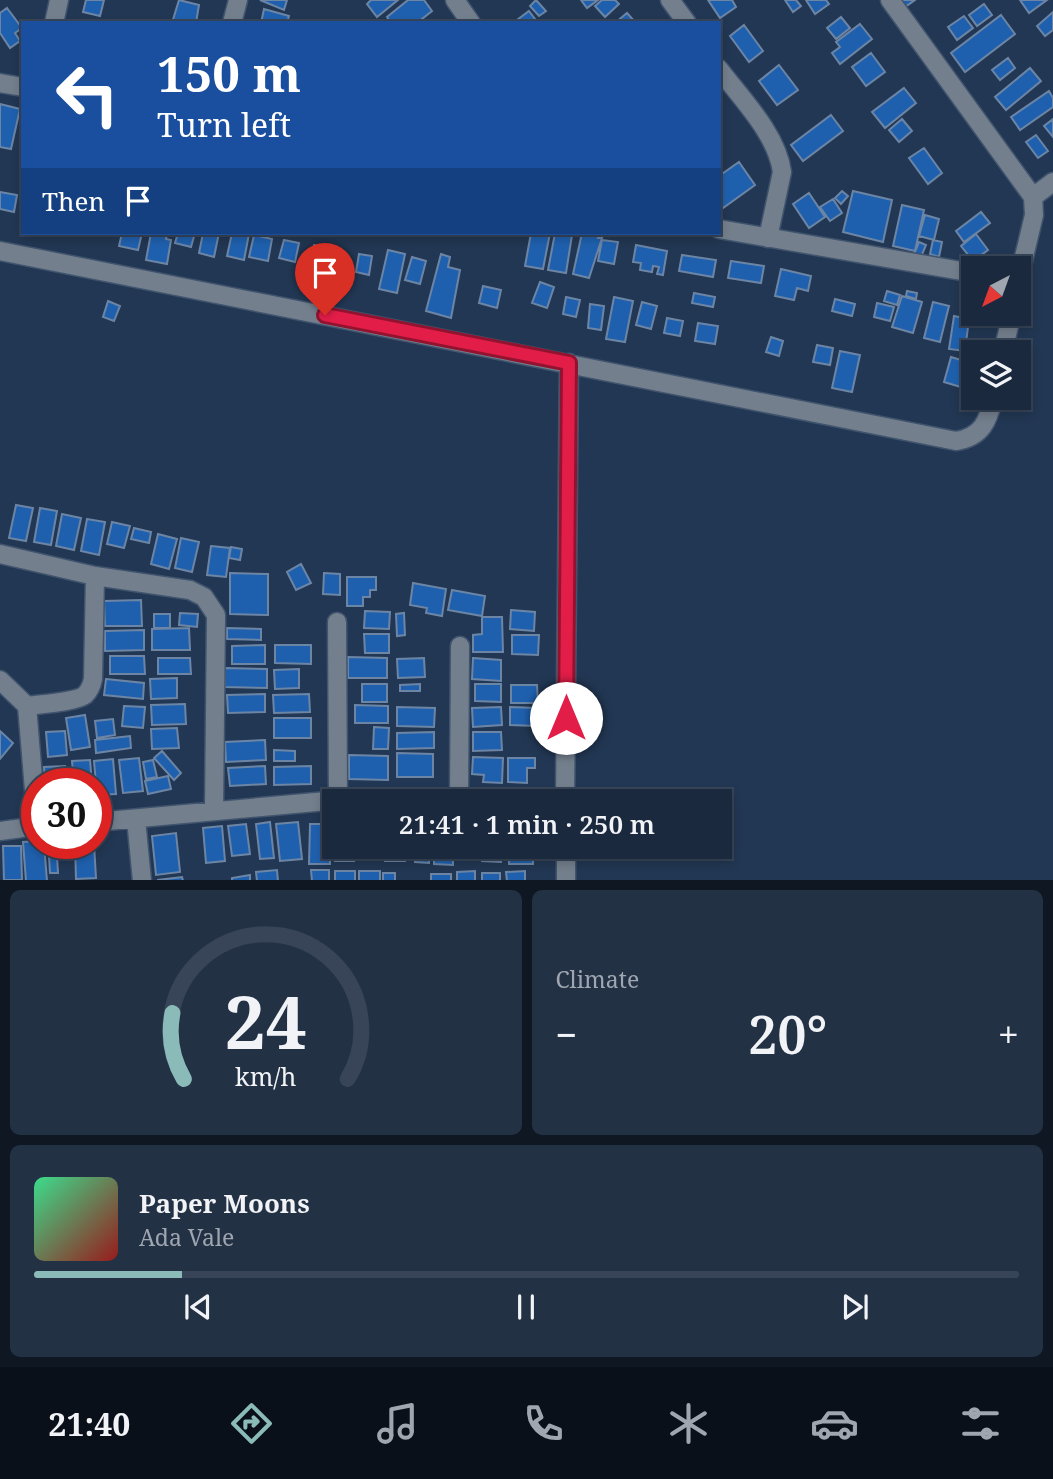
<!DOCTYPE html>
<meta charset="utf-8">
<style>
:root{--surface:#1a293e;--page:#233145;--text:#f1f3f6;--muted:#9fa6b0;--line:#384558;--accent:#8bbbb9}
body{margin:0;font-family:"Noto Serif",serif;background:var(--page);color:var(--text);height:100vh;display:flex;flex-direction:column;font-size:26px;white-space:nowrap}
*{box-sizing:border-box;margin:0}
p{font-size:23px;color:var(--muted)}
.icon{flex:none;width:38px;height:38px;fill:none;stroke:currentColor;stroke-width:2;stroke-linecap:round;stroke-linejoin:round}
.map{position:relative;height:880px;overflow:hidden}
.drawer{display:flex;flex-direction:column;gap:10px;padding:10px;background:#0e1722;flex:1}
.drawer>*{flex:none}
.top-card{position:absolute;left:21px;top:21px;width:700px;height:214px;border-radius:0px;box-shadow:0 4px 10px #0003,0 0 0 2px var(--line);background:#1a4fa0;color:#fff;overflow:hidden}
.needle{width:46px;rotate:221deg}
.buttons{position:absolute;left:961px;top:256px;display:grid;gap:14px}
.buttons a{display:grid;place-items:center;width:70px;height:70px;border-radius:0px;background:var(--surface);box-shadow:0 4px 10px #0003,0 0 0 2px var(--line);font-size:35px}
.speed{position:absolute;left:21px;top:768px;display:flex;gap:14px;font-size:35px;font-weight:700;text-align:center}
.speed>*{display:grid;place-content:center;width:91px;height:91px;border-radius:50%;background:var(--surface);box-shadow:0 4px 10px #0003,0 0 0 2px var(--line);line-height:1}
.speed .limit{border:10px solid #d22;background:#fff;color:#111}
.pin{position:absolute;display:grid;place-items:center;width:60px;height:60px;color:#fff;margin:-72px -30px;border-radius:50% 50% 50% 0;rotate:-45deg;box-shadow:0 0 7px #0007}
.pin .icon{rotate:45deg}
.me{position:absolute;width:77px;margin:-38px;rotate:0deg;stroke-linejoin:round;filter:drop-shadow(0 0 5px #0008)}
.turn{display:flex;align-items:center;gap:24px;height:147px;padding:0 21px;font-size:32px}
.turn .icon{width:91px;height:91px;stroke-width:2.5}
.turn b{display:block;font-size:49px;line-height:60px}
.then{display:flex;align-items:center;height:66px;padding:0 21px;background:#0003;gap:14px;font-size:26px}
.big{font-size:52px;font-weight:600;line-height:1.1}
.drawer .widget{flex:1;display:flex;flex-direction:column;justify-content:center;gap:10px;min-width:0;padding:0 24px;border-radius:10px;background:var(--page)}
.drawer .dial{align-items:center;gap:0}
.dial svg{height:182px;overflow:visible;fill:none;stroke:var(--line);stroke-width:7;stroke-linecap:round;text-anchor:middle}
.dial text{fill:var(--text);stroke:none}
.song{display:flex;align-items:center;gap:21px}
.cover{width:84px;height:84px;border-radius:10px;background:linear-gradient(135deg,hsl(150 70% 55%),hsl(0 70% 35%))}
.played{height:7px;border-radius:4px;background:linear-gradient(90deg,var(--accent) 15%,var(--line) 15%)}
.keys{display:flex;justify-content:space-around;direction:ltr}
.heat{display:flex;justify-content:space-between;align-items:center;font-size:38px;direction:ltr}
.drawer .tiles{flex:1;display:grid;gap:10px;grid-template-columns:1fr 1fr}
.widget:last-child{grid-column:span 2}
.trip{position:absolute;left:322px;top:789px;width:410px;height:70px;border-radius:0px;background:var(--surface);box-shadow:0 4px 10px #0003,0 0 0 2px var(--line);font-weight:600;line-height:70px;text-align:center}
.tab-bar{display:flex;height:112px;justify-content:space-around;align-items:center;background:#0a1019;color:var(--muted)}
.tab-bar .icon{width:49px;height:49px}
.tab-bar .current{color:var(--accent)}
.tab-bar b{font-size:32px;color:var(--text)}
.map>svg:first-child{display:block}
.building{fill:#1f60ae;stroke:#6c85a5;stroke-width:2}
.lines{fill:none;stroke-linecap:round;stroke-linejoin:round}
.minor-casing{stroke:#40546e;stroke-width:21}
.minor{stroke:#747f8d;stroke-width:18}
.route-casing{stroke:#92132f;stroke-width:18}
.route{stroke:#e11d48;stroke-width:12}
</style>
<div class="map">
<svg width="1053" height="881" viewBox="0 0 1053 881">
<rect width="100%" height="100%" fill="#223753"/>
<path class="building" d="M86,0H104L100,16L83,12Z
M179,0L199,5L196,23H172Z
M260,0H287L284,10Z
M371,0H398L377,17L367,4Z
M408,0H424L432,11L422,19L425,23H391L387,17Z
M536,0L546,11L539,16L530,6Z
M581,0H598L587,8Z
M602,0H615L619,4L605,17L595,6Z
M708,0H732L736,7L720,18Z
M785,0H796L801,6L793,12Z
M806,0H826L829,4L815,14Z
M900,0H915L905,7Z
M1020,0H1047L1029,13Z
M984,4L992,15L977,26L969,15Z
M7,8L22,28L15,33L20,41L10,48L0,33V13Z
M264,9L289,16L287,23H261Z
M529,11L538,23H513Z
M1053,12V30L1045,36L1037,26Z
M627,13L636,23H615Z
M1001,15L1015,34L965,72L951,53Z
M964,16L973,28L957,40L948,27Z
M841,17L850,28L836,39L827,28Z
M860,24L872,39L840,64L832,53L840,47L836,42Z
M744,25L763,51L749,62L730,36Z
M871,53L885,72L866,86L852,67Z
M1008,58L1015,68L1000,80L992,70Z
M779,65L798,90L777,105L759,81Z
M1030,68L1041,81L1006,110L995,97Z
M904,88L916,103L885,128L872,112Z
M1049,91L1053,98V107L1020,130L1011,117Z
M0,104L20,109L11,149L0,147Z
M831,115L843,131L803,161L791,145Z
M902,119L912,131L899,142L889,130Z
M1053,119V137L1044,126Z
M1036,135L1048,151L1038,158L1026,142Z
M924,148L942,173L928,184L909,158Z
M739,162L755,185L723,208L719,202V176Z
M842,191L848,196L841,204L835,198Z
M853,191L892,200L883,242L843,232Z
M0,192L17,195L14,212L0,209Z
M809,193L825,217L809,228L793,204Z
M833,199L842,213L830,221L820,207Z
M902,205L924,210L915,251L893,246Z
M981,212L990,223L964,242L956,231Z
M925,215L939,219L934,240L919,236Z
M122,233H142L138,250L119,246Z
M151,233H167L166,239L171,240L167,264L146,260Z
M178,233H195L191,247L175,243Z
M203,233H219L214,257L199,253Z
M232,233L249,234L244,260L227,256Z
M531,233H550L543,269L525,266Z
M555,233L572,235L566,273L548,270Z
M582,233H599L598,238H602L589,278L573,274Z
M976,234L988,250L973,261L961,246Z
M254,235L272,239L268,261L249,257Z
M284,240L299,243L295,262L279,258Z
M602,240L618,242L614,264L598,261Z
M933,240L942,242L939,257L930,254Z
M919,242L926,245L921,257L914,254Z
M314,245L333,247L332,264L313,262Z
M636,245L667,251L663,275L657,274L659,267L653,266L652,272L640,270L641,263L633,262Z
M388,250L405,254L397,293L379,289Z
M359,254L372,256L369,275L356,272Z
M441,254L450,257L448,267L460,270L451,318L426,311Z
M682,255L716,260L713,277L679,271Z
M412,257L426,261L420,284L405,280Z
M731,261L764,266L761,283L728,278Z
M781,269L811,276L808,291L797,288L794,300L775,296Z
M540,282L554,287L547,308L532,303Z
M483,286L501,290L497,308L479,303Z
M887,291L900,295L897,305L884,301Z
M907,291L917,293L916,299L906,296Z
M694,293L715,297L713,307L692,303Z
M902,296L922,302L913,333L892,327Z
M566,297L580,300L576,317L563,314Z
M614,297L633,301L625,342L606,339Z
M835,299L855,304L852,316L832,311Z
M108,301L120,306L114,321L103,317Z
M642,302L657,306L651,329L636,325Z
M933,302L949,306L940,342L924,338Z
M877,303L894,307L890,321L874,317Z
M590,304L604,306L601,330L588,328Z
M954,316L969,319L965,351L949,349Z
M667,318L683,321L680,336L664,333Z
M698,323L718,326L715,344L695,341Z
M771,337L783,341L779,356L766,352Z
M817,345L833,348L830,365L813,362Z
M840,351L860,355L852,392L832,388Z
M951,357L971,363L964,388L944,382Z
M16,505L33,508L26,541L9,538Z
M40,508L57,511L51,545L34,542Z
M62,514L81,518L74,550L56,546Z
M87,519L105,522L99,555L81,551Z
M112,522L130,526L124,548L107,544Z
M134,528L151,532L149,543L131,539Z
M158,534L177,539L169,569L151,564Z
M181,538L199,542L192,572L175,568Z
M211,546L230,548L226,577L207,575Z
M231,547L242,549L240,560L229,558Z
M301,564L311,583L296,590L287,572Z
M230,573L268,574V615L230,614Z
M324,573L340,574V595L323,594Z
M347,577H376V590H370V597H363V606H347Z
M413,583L446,589L442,616L426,613L427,608L410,605Z
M452,590L485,596L482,616L448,610Z
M141,600L142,626H105L104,601Z
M511,610L535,612L534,631L510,629Z
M365,611L390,612L389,629L364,628Z
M180,613L198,614L197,627L179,625Z
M404,613L405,635L397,636L396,614Z
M154,614H170V628H154Z
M482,617H502L503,652H473V635L482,634Z
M189,628L190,650H152V629Z
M227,628L261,629V640L227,639Z
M144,630V650L105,651V631Z
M364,634H389V653H365Z
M512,635H539L538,655L512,654Z
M265,645V664H232V646Z
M275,645H311V664L275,663Z
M110,656H144L145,674H110Z
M348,657L387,658V678H348Z
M158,658H190L191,674H158Z
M424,658L425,677L398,678L397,659Z
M473,658L501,660V681L472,679Z
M225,668L267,669V688L225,687Z
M299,669V688L275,689L274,670Z
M177,678V698L151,699L150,679Z
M106,679L144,683L143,699L104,695Z
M362,684H387V702H362Z
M420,684V691H400V685Z
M475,684H501V702L475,701Z
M511,685H537L538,703H511Z
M265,694V712L228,713L227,695Z
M309,694L310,712L274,713L273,695Z
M185,704L186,724L152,725L151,705Z
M355,705L388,706V723H355Z
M124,706L145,707L143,728L122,726Z
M397,707L435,708L434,727L397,726Z
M501,707L502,725L473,727L472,708Z
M510,707L537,708L536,726L510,725Z
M85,715L90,747L71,750L66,718Z
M274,718H311V738H274Z
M113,719L115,735L97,738L95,721Z
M374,727L389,728L388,749H373Z
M177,728L179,748L152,749L151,729Z
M0,731L13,743L0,759Z
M65,731L67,755L48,757L46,732Z
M434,732V748L397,749V733Z
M473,732H501L502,750L473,751Z
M130,736L131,748L96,753L95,740Z
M265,740L266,760L226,762L225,742Z
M274,750L295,751V761H274Z
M162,751L181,773L174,780L154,758Z
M397,753L433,754V777H397Z
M349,755L388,756V780L349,779Z
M473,757L503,758L502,783L483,782L484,775L472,774Z
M139,758L143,791L123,793L119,760Z
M508,758H535V768H527V783L508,782Z
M113,759L116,794L97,795L94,761Z
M90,760L92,784H74L72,761Z
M153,760L157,777L146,779L143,762Z
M65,766L66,784H45L44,767Z
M265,766L266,784L230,786L228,768Z
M311,766V784L274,785V767Z
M168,776L171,789L148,794L145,781Z
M270,822L274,858L260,859L256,824Z
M298,822L302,859L280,861L276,824Z
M246,824L250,854L232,856L228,826Z
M310,824H330V864H309Z
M222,826L225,861L206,863L203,828Z
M176,833L180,872L156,875L152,836Z
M37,841L44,844L47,881H26L23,842Z
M75,844H94L96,878L76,879Z
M3,846H21L22,880H4Z
M335,847H354V861H335Z
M361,847H378V859L361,858Z
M384,847H405V861H385Z
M416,847H429V863L415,862Z
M434,847H453V865L434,864Z
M459,847H476L475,859L459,858Z
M483,847H502L501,862L482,861Z
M509,847H533V864H509Z
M49,856H57L58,873H50Z
M277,870L278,881H257L256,872Z
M311,870H329V881H312Z
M335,871H355V881H335Z
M359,871H380V881H359Z
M475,871V881H457V872Z
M525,871V881H507L506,872Z
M383,873H395V881H383Z
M482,873H500V881H482Z
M431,874H451V881H431Z
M250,875V881H232V878Z
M182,877L183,881H158V880Z"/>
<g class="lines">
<g class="minor-casing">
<path id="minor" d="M455,0L471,23
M670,0L687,23
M890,0L1033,197L1034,215L1018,282
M54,23L59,0
M232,23L238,0
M719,69C741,98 777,134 782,172L768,238
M0,83L23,87
M1033,197L1053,182
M719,229L973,273
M0,251L956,441C982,437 988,421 994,397
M1003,352L1012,313
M0,554L95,576L190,590L204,597L216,615L214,810
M337,622L338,800
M0,680L27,706L37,826L0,831
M27,706C40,704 76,702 85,695C89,691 92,684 93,679L95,576
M459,799L460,646
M565,802L569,363
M136,819L142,881
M96,822L338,800H565
M566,847V881"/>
</g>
<use href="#minor" class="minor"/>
</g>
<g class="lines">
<g class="route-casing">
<path id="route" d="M325,315L569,363L566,718"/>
</g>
<use href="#route" class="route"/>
</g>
</svg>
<div class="buttons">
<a><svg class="needle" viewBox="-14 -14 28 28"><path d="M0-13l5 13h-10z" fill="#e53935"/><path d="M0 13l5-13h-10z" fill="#9fa6b0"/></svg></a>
<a><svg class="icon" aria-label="layers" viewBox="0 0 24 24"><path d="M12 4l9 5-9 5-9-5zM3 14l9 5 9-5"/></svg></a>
</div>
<div class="speed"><div class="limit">30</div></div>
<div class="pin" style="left:325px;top:315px;background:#d93025"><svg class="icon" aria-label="arrive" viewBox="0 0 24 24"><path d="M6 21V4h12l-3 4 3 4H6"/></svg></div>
<svg class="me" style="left:566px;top:718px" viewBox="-20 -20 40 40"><circle r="19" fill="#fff"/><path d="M0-13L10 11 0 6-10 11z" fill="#e11d48"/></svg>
<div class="trip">21:41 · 1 min · 250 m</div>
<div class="top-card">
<div class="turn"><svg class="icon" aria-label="left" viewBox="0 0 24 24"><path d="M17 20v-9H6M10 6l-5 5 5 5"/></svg><div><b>150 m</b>Turn left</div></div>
<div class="then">Then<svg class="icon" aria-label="arrive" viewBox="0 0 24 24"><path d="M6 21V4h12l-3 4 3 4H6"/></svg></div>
</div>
</div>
<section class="drawer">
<div class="tiles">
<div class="widget dial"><svg viewBox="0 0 100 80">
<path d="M14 69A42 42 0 1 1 86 69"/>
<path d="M14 69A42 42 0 0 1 9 40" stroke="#8bbbb9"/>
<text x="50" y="56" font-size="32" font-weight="700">24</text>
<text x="50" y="72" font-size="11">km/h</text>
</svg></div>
<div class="widget"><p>Climate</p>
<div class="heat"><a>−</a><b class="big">20°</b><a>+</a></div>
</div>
<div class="widget">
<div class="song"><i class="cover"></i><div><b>Paper Moons</b><p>Ada Vale</p></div></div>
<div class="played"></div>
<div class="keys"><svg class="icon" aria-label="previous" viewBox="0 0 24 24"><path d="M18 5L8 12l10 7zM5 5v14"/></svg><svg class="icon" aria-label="pause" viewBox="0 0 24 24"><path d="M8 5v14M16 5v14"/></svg><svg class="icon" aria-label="next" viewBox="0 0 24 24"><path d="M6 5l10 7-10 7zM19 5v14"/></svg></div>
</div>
</div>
</section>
<nav class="tab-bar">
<b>21:40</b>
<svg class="icon current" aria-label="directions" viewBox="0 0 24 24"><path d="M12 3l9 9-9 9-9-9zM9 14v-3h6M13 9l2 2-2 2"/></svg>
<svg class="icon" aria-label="music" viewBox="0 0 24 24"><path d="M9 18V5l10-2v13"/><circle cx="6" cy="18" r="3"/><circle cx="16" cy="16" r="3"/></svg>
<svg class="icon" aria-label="phone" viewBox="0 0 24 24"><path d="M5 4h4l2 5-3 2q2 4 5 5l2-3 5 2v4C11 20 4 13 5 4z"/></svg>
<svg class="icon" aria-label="climate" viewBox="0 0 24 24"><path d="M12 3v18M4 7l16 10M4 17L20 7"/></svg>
<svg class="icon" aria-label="car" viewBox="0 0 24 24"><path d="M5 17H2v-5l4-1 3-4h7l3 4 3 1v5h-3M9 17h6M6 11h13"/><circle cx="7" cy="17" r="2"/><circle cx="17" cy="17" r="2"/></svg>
<svg class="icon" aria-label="filters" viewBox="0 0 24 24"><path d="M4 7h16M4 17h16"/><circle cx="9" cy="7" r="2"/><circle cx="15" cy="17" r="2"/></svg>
</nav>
